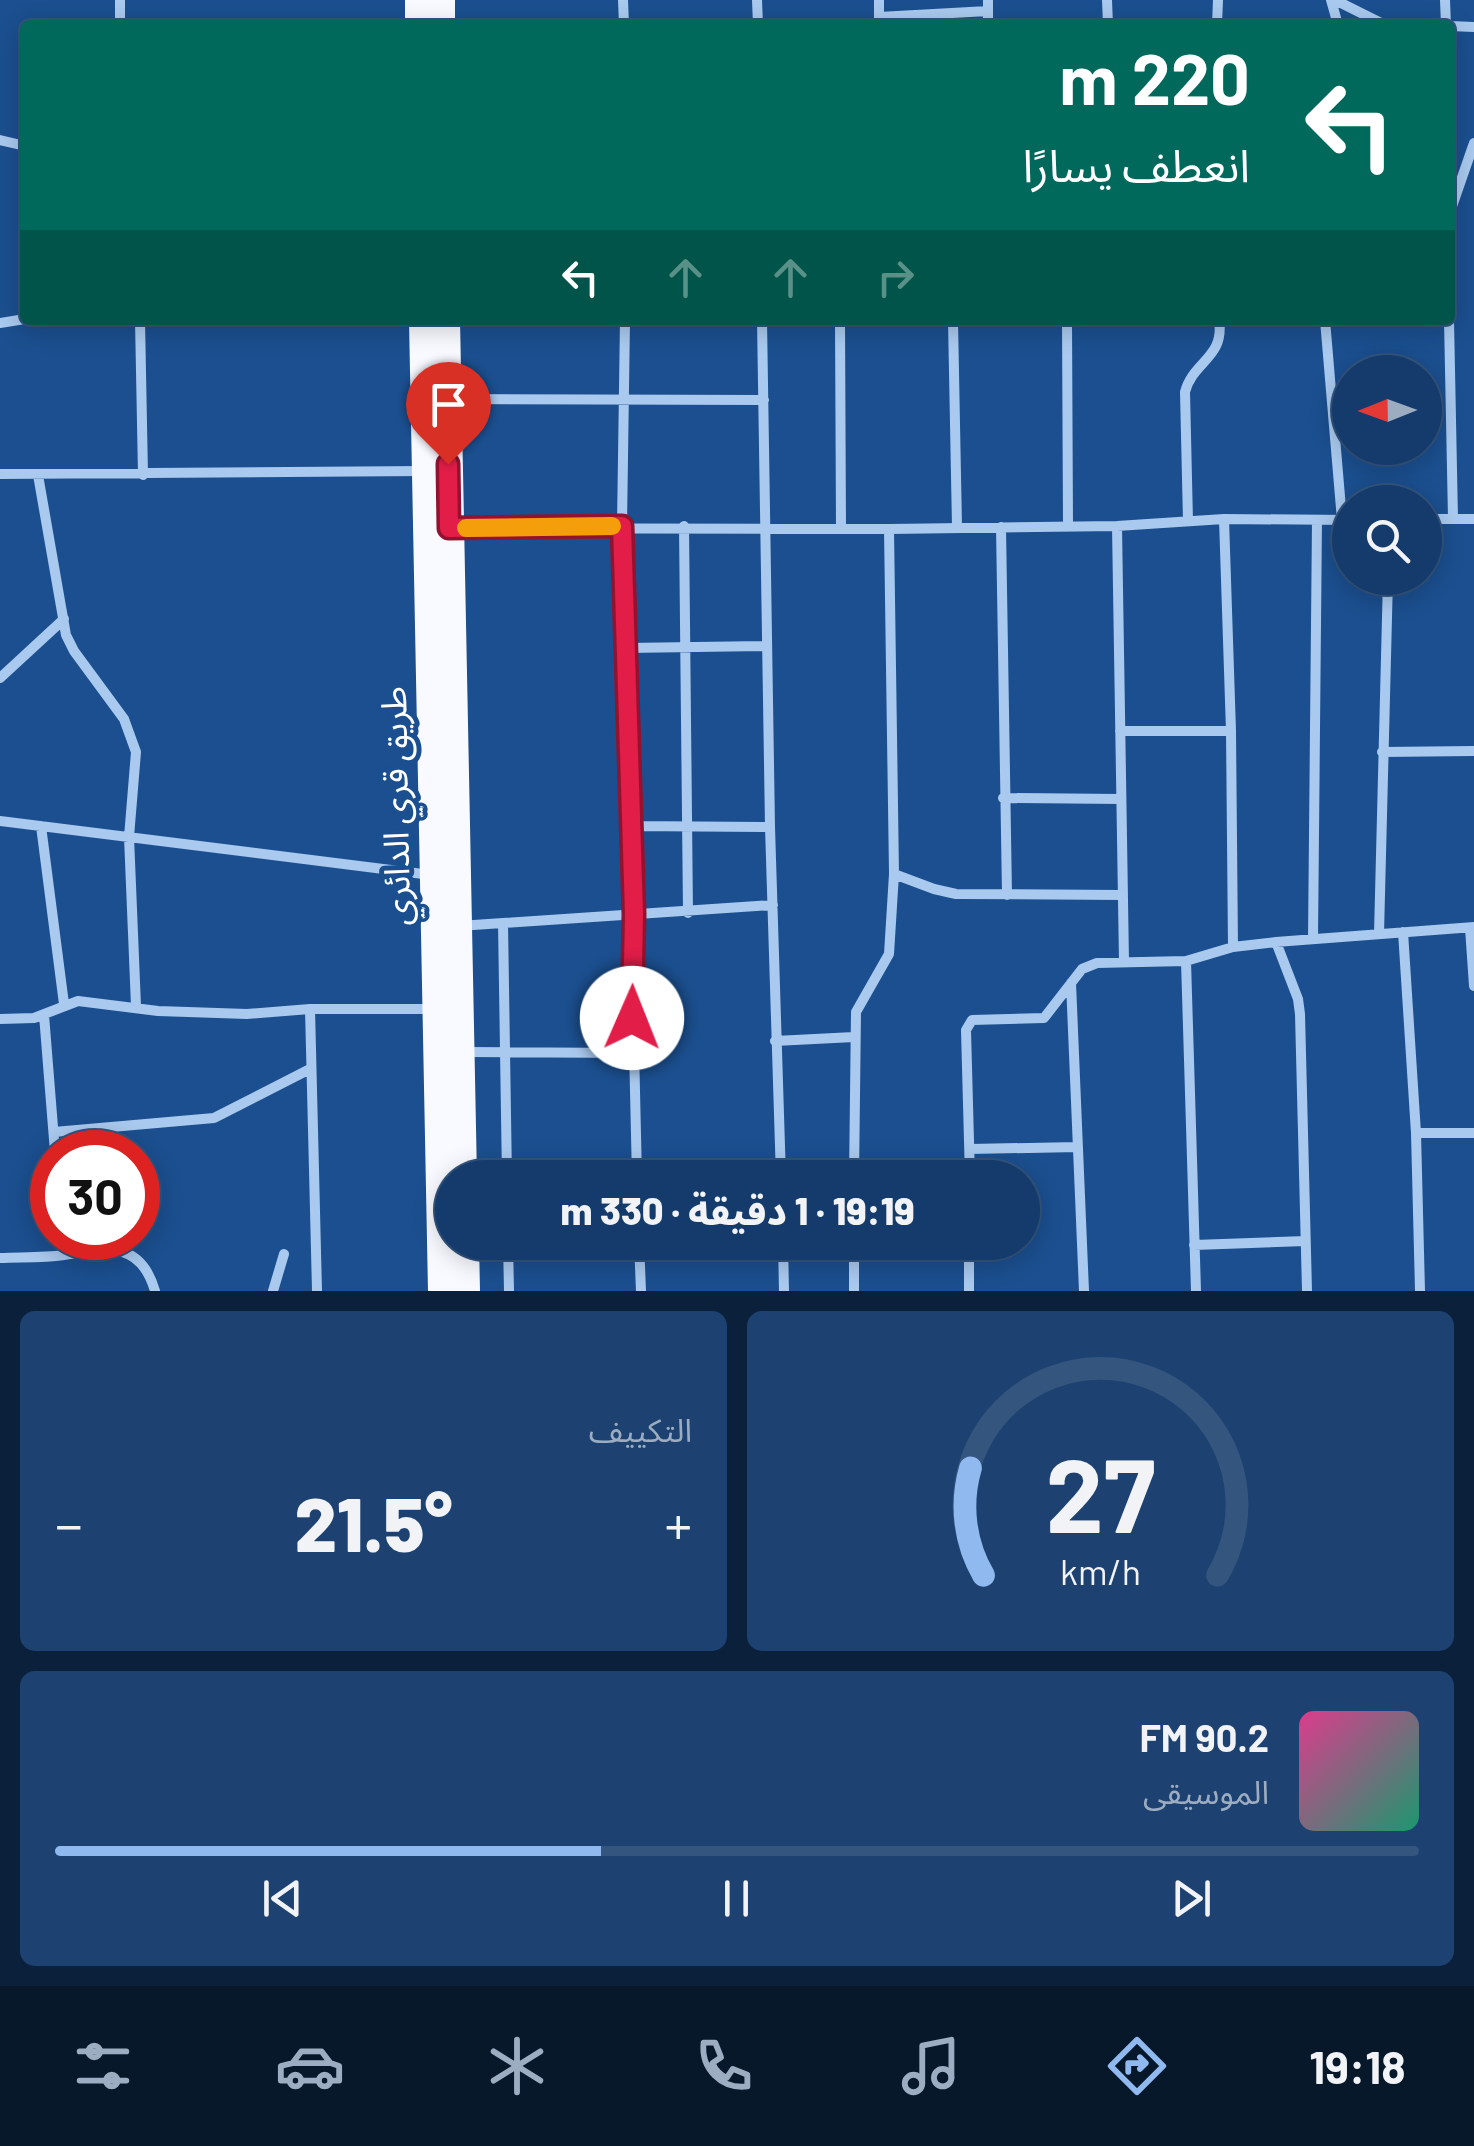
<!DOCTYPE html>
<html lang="ar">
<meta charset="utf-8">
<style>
:root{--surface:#143b6b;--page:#1d4271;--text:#f1f3f6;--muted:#9dadc1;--line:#33557e;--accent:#90b9f0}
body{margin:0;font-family:Barlow,"Noto Sans Arabic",sans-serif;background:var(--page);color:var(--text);direction:rtl;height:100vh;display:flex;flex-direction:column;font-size:38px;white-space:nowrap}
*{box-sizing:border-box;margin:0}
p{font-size:32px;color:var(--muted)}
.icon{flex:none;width:55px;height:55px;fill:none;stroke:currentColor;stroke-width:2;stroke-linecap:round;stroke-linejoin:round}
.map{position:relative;height:1291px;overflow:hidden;direction:ltr}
.drawer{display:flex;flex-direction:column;gap:20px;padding:20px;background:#0b203b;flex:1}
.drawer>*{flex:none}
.guide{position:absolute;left:20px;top:20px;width:1435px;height:305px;border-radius:10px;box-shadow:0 5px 25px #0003,0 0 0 2px var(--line);direction:rtl;background:#00695c;color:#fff;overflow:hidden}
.needle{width:65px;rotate:269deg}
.fabs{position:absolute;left:1332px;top:355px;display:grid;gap:20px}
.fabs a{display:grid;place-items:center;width:110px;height:110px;border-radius:50%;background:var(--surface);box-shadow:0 5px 25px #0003,0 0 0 2px var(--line);font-size:50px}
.speed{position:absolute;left:30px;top:1130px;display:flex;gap:20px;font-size:50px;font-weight:700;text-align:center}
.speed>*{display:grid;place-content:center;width:130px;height:130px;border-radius:50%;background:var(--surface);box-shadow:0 5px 25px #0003,0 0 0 2px var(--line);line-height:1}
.speed .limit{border:15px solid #d22;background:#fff;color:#111}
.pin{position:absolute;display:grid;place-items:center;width:85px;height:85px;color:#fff;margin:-102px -42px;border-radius:50% 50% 50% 0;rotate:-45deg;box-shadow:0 0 10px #0007}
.pin .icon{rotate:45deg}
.me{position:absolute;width:110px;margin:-55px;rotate:1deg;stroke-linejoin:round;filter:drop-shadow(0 0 8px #0008)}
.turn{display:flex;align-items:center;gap:35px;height:210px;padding:0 40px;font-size:45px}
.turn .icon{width:130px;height:130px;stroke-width:2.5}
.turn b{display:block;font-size:70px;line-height:85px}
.lanes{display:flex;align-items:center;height:95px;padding:0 40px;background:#0003;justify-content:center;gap:50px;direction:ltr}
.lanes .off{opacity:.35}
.big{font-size:75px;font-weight:800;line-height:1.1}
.drawer .widget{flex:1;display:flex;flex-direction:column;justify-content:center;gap:15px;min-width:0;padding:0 35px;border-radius:15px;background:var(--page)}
.drawer .dial{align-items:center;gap:0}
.dial svg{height:260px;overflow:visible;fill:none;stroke:var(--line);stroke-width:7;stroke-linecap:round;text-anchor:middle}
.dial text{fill:var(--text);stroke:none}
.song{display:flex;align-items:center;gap:30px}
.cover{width:120px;height:120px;border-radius:15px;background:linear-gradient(135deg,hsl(330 70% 55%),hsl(160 70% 35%))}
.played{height:10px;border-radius:5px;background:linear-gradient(90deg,var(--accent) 40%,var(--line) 40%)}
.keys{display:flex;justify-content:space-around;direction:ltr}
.heat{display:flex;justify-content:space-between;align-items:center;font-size:55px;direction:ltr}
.drawer .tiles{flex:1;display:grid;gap:20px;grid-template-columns:1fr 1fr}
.widget:last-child{grid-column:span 2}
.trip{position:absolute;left:435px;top:1160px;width:605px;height:100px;border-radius:50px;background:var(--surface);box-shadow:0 5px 25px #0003,0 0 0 2px var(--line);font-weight:800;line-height:100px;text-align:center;direction:rtl}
.menu{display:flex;height:160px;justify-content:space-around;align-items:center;background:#08182b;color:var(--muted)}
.menu .icon{width:70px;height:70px}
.menu .on{color:var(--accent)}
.menu b{font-size:45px;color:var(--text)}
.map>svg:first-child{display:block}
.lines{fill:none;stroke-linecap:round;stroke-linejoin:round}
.minor{stroke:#a9c9ee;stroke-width:10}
.trunk{stroke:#f8faff;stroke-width:28}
.route-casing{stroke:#92132f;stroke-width:25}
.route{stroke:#e11d48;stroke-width:18}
.slow{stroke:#f59e0b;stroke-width:18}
.labels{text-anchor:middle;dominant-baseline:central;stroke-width:10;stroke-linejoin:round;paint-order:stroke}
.street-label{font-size:35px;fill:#fff;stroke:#1b4f8f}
</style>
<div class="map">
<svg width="1474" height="1291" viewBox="0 0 1474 1291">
<rect width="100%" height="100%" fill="#1b4f8f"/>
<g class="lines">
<path class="minor" d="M120,0V25
M623,0L624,25
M757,0L758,25
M988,0V25
M1107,0L1108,25
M1331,0L1338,25
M1335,0L1385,25
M1445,0L1446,25
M879,17L988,11
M879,25V0
M1217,25L1218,0
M1450,26L1474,27
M0,140L21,145L25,150
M1450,212L1474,143
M140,320L143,475
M625,320L622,526L637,1178
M762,320L770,827L781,1178
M840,320L841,528
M953,320L957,527
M1067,320L1068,526
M1325,320L1342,520
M1449,320L1453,519
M0,323L25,319
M452,399L764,400
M0,474L424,471
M38,475L66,635L74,651L124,719L136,752L129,837L136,1006
M1224,519L1231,731L1233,947
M1425,519H1474
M1188,521L1185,392C1193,361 1225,358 1219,320
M684,526L688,913
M1117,526L1124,962
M1001,527L1007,895
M451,528L889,529L1117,526L1224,519L1350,520
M626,648L767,646
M0,678L64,619
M1120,731H1231
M1382,752L1474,751
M1003,798L1121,799
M0,821L431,875
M41,826L64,1004
M631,826L770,827
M894,874L934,889L956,894L1123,895
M503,923L507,1178
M459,926L773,905
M1470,928L1474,986
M1403,932L1416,1133L1420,1291
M1379,934L1388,578
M1313,938L1317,520
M1276,942L1298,999L1300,1014L1307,1291
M1186,961L1196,1291
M1071,983L1084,1291
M310,1009L317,1291
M44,1015L55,1152
M0,1019L34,1018L78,1001L158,1011L247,1014L310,1009H434
M775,1041L854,1037
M463,1052L632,1053
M54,1132L214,1118L310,1069
M1416,1133H1474
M970,1149L1078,1147
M854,1178L856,1012L889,954L894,874L889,529
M970,1178L966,1030L972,1020L1044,1018L1082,969L1097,963L1186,961L1233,947L1276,942L1474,927
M61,1238L63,1255
M508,1242L509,1291
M639,1242L641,1291
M783,1242L784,1291
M854,1242V1291
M1194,1245L1305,1241
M0,1258C21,1257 43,1258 64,1255C105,1249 140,1239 155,1291
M273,1291L284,1254
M969,1291V1242"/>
<path class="trunk" d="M419,0V25
M441,0V25
M423,320L442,1291
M446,320L463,1178
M465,1242L466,1291"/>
</g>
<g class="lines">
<g class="route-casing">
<path id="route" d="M448,464L449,528L622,526L634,914L632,1018"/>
</g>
<use href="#route" class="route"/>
<path class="slow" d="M466,528L612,526"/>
</g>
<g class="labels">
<g class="street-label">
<text transform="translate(394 806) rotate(-91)">طريق قري الدائري</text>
</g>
</g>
</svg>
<div class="fabs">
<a><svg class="needle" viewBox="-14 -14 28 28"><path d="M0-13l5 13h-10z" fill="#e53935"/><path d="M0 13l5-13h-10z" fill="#9dadc1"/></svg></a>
<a><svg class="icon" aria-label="search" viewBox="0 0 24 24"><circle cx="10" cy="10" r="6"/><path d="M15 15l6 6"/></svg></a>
</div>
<div class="speed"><div class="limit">30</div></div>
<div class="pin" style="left:448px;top:464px;background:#d93025"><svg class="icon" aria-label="arrive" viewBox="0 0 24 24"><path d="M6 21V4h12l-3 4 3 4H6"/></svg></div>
<svg class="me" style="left:632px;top:1018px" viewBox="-20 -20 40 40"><circle r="19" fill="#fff"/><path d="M0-13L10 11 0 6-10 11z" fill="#e11d48"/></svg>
<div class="trip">19:19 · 1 دقيقة · 330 m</div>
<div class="guide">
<div class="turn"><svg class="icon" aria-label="left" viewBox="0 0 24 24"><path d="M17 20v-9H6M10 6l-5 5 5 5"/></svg><div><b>220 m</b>انعطف يسارًا</div></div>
<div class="lanes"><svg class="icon" aria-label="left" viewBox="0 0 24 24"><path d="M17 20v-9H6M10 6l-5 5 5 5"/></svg><svg class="icon off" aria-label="ahead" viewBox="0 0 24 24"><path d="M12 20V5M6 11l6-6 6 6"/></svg><svg class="icon off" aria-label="ahead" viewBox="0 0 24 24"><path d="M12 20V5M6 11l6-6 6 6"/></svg><svg class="icon off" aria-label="right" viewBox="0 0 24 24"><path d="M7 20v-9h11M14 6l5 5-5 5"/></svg></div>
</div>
</div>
<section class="drawer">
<div class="tiles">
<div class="widget dial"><svg viewBox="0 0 100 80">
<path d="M14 69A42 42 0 1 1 86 69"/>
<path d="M14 69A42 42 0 0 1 10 36" stroke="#90b9f0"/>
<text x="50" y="56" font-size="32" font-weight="700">27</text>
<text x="50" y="72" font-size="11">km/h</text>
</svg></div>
<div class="widget"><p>التكييف</p>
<div class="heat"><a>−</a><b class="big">21.5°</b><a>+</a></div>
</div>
<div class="widget">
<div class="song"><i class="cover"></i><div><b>90.2 FM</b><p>الموسيقى</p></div></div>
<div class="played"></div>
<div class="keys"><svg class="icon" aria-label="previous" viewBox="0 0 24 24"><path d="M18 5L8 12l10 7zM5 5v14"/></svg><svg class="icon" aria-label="pause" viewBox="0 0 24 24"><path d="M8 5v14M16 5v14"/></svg><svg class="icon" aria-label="next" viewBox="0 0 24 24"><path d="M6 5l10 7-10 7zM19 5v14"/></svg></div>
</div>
</div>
</section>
<nav class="menu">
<b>19:18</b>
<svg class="icon on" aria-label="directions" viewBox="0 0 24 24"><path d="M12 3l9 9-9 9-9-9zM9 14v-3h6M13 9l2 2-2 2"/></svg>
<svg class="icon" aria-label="music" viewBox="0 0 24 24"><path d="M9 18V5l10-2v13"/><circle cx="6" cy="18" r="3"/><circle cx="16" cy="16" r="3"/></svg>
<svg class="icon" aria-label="phone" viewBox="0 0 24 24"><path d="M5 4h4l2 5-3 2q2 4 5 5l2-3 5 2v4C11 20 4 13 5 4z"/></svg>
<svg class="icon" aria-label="climate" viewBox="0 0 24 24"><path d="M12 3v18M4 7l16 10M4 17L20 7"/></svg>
<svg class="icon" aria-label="car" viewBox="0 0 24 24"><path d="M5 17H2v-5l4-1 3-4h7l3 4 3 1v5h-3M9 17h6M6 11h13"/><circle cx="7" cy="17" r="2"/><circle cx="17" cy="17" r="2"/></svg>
<svg class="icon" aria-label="filters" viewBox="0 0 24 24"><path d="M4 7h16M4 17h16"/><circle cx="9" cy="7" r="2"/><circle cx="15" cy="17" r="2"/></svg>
</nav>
